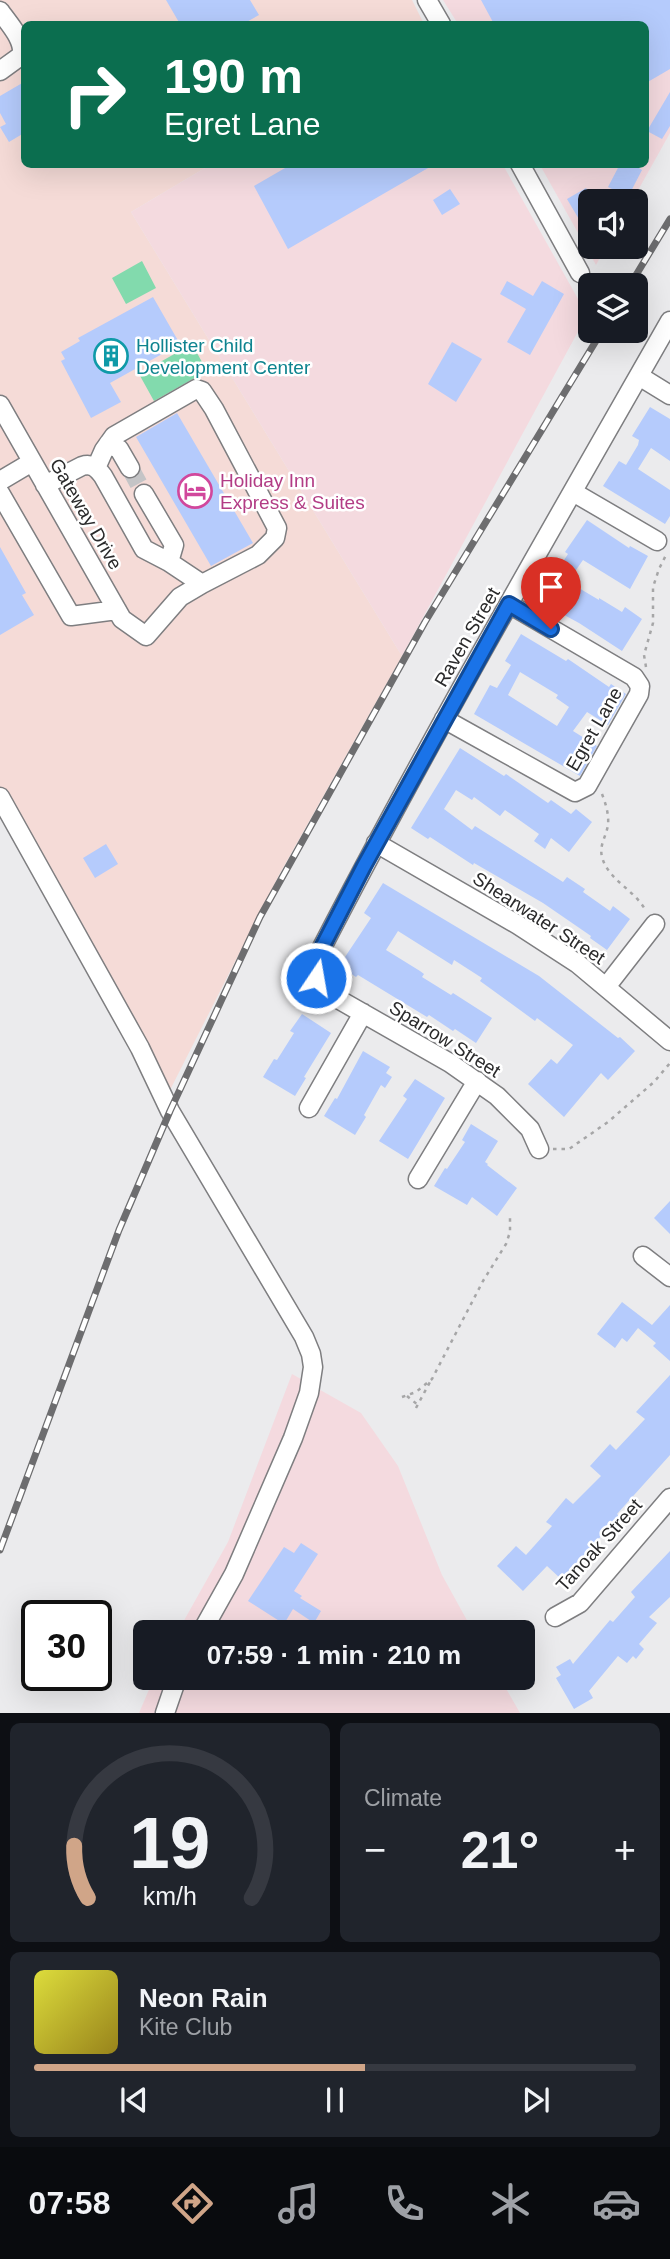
<!DOCTYPE html>
<meta charset="utf-8">
<style>
:root{--surface:#171b24;--page:#20242c;--text:#f1f3f6;--muted:#9ea1a6;--line:#363941;--accent:#d0a588}
body{margin:0;font-family:Arial,sans-serif;background:var(--page);color:var(--text);height:100vh;display:flex;flex-direction:column;font-size:26px;white-space:nowrap}
*{box-sizing:border-box;margin:0}
p{font-size:23px;color:var(--muted)}
.icon{flex:none;width:38px;height:38px;fill:none;stroke:currentColor;stroke-width:2;stroke-linecap:round;stroke-linejoin:round}
.map{position:relative;height:1713px;overflow:hidden}
.side{display:flex;flex-direction:column;gap:10px;padding:10px;background:#0d0f14;flex:1}
.side>*{flex:none}
.guide{position:absolute;left:21px;top:21px;width:628px;height:147px;border-radius:10px;box-shadow:0 7px 28px #0002;background:#0b6e4f;color:#fff;overflow:hidden}
.fabs{position:absolute;left:578px;top:189px;display:grid;gap:14px}
.fabs a{display:grid;place-items:center;width:70px;height:70px;border-radius:10px;background:var(--surface);box-shadow:0 7px 28px #0002;font-size:35px}
.speed{position:absolute;left:21px;top:1600px;display:flex;gap:14px;font-size:35px;font-weight:700;text-align:center}
.speed>*{display:grid;place-content:center;width:91px;height:91px;border-radius:50%;background:var(--surface);box-shadow:0 7px 28px #0002;line-height:1}
.speed .limit{border:4px solid #111;border-radius:10px;background:#fff;color:#111}
.pin{position:absolute;display:grid;place-items:center;width:60px;height:60px;color:#fff;margin:-72px -30px;border-radius:50% 50% 50% 0;rotate:-45deg;box-shadow:0 0 7px #0007}
.pin .icon{rotate:45deg}
.me{position:absolute;width:77px;margin:-38px;rotate:12deg;stroke-linejoin:round;filter:drop-shadow(0 0 5px #0008)}
.turn{display:flex;align-items:center;gap:24px;height:147px;padding:0 28px;font-size:32px}
.turn .icon{width:91px;height:91px;stroke-width:2.5}
.turn b{display:block;font-size:49px;line-height:60px}
.big{font-size:52px;font-weight:700;line-height:1.1}
.side .widget{flex:1;display:flex;flex-direction:column;justify-content:center;gap:10px;min-width:0;padding:0 24px;border-radius:10px;background:var(--page)}
.side .dial{align-items:center;gap:0}
.dial svg{height:182px;overflow:visible;fill:none;stroke:var(--line);stroke-width:7;stroke-linecap:round;text-anchor:middle}
.dial text{fill:var(--text);stroke:none}
.song{display:flex;align-items:center;gap:21px}
.cover{width:84px;height:84px;border-radius:10px;background:linear-gradient(135deg,hsl(60 70% 55%),hsl(50 70% 35%))}
.played{height:7px;border-radius:4px;background:linear-gradient(90deg,var(--accent) 55%,var(--line) 55%)}
.keys{display:flex;justify-content:space-around;direction:ltr}
.heat{display:flex;justify-content:space-between;align-items:center;font-size:38px;direction:ltr}
.side .tiles{flex:1;display:grid;gap:10px;grid-template-columns:1fr 1fr}
.widget:last-child{grid-column:span 2}
.trip{position:absolute;left:133px;top:1620px;width:402px;height:70px;border-radius:10px;background:var(--surface);box-shadow:0 7px 28px #0002;font-weight:700;line-height:70px;text-align:center}
.tabs{display:flex;height:112px;justify-content:space-around;align-items:center;background:#090b0e;color:var(--muted)}
.tabs .icon{width:49px;height:49px}
.tabs .on{color:var(--accent)}
.tabs b{font-size:32px;color:var(--text)}
.map>svg:first-child{display:block}
.commercial{fill:#f5dbd7}
.industrial{fill:#f4dadf}
.green{fill:#82daad}
.building{fill:#b5cbfc;fill-rule:evenodd}
.lines{fill:none;stroke-linecap:round;stroke-linejoin:round}
.minor-tunnel{stroke:#c4c4c6;stroke-width:18;stroke-dasharray:18 9;stroke-linecap:butt}
.minor-casing{stroke:#7e7e80;stroke-width:21}
.path{stroke:#a6a6a7;stroke-width:2.5;stroke-dasharray:3.5 5;stroke-linecap:butt}
.minor{stroke:#fff;stroke-width:18}
.rail-casing{stroke:#6d6d6f;stroke-width:7}
.rail{stroke:#fff;stroke-width:4.5;stroke-dasharray:13;stroke-linecap:butt}
.route-casing{stroke:#114b97;stroke-width:18}
.route{stroke:#1a73e8;stroke-width:12}
.labels{text-anchor:middle;dominant-baseline:central;stroke-width:5;stroke-linejoin:round;paint-order:stroke}
.culture-label{font-size:19px;fill:#0d838f;stroke:#fff;text-anchor:start}
.hotel-label{font-size:19px;fill:#b23c85;stroke:#fff;text-anchor:start}
.street-label{font-size:19px;fill:#2a2a2b;stroke:#fff}
</style>
<div class="map">
<svg width="670" height="1713" viewBox="0 0 670 1713">
<rect width="100%" height="100%" fill="#ebebed"/>
<path class="commercial" d="M0,0H412L424,24H24V164L210,165L131,212L402,656L279,875L170,1090L0,799Z"/>
<path class="industrial" d="M443,0H670V133L632,201H590V247H606L596,265L540,165L646,164V24H458Z
M210,165H503L587,315L402,656L131,212Z
M292,1374L361,1413L398,1466L442,1575L474,1633H177L228,1542Z
M154,1678H500L520,1713H139Z"/>
<path class="green" d="M142,261L156,288L126,304L112,278Z
M192,344L207,371L154,401L139,374Z"/>
<path class="building" d="M166,0H250L259,15L243,24H180Z
M481,0H670V69L646,83V24H494Z
M24,82V133L9,142L0,127L6,124L0,113V96Z
M670,92V126L662,139L647,131Z
M292,164H435L288,249L254,186Z
M620,164H632L642,170L628,197L608,187Z
M586,188L590,194V238L567,199Z
M450,189L460,204L442,215L433,200Z
M507,281L533,296L542,281L564,294L530,355L507,342L526,309L500,294Z
M153,297L180,344L110,383L121,402L91,418L61,361L65,359L61,352L80,341L78,338Z
M452,342L482,359L456,402L428,384Z
M650,407L670,419V461L651,448L638,469L670,490V516L665,524L603,486L619,461L626,465L638,445L639,440L632,436Z
M177,413L253,543L211,566L136,437Z
M587,520L629,548L630,546L648,556L630,589L583,560L569,580L573,582L572,584L599,600V598L622,612L625,607L642,619L622,651L579,623L555,610L554,612L537,601L568,554L565,552Z
M0,547L26,593L22,595L34,615L0,635Z
M521,634L566,661L568,659L609,687L611,684L626,694L608,725L587,712L573,731L597,746L580,776L474,714L490,685L497,688L511,665L505,661ZM520,672L558,695L556,698L569,707L557,726L508,695Z
M460,748L504,776L506,774L548,803L551,800L571,814L576,809L592,822L569,852L551,838L545,849L534,841L539,834L505,810L500,816L474,797L472,800L456,790L444,809L472,830L475,826L563,882L567,877L585,889L583,892L610,911L613,906L630,919L607,950L590,938L591,936L543,903L474,863L473,865L430,837L428,839L411,828Z
M106,844L118,864L95,878L83,858Z
M383,883L539,976L618,1038L620,1037L635,1051L608,1080L601,1073L564,1117L528,1084L551,1059L557,1064L573,1045L537,1018L535,1021L480,981L482,978L454,960L452,965L398,931L386,950L420,971L424,974L422,977L451,995L453,993L492,1018L476,1043L455,1029L453,1031L429,1015L427,1017L358,975L356,977L339,966L371,918L364,913Z
M302,1014L331,1033L304,1077L306,1078L295,1096L263,1077L274,1059L277,1060L294,1033L290,1031Z
M363,1051L390,1067L386,1073L392,1077L385,1088L381,1085L364,1115L366,1117L355,1135L324,1116L335,1098L337,1099Z
M415,1079L445,1098L408,1159L379,1141L407,1099L403,1096Z
M471,1124L498,1141L485,1162L488,1164L487,1165L517,1188L497,1216L472,1197L467,1205L434,1186L445,1168L447,1169L465,1142L462,1140Z
M670,1201V1234L654,1218Z
M622,1302L652,1325L670,1305V1361L653,1346L656,1343L638,1328L627,1342L622,1338L615,1348L597,1334Z
M670,1375V1455L617,1514L619,1516L585,1554L561,1579L547,1566L523,1591L497,1566L516,1546L526,1555L552,1526L546,1522L566,1498L573,1504L601,1476L590,1466L610,1444L616,1450L645,1419L636,1412Z
M301,1543L318,1554L294,1591L302,1596L300,1598L321,1611L314,1623L293,1609L284,1624L248,1601L284,1547L294,1553Z
M670,1551V1597L649,1617L657,1623L639,1644L644,1649L636,1659L633,1656L627,1663L618,1656L589,1691L593,1698L574,1709L556,1678L561,1675L556,1667L570,1659L573,1664L610,1620L613,1622L635,1597L631,1592Z"/>
<g class="lines">
<path class="minor-tunnel" d="M130,468L144,494"/>
<g class="minor-casing">
<path id="minor" d="M427,0L441,24
M0,11C9,24 24,39 22,55L0,71
M520,164L580,273
M639,376L670,395
M0,405L122,619L146,636L180,597L202,584
M108,444L119,449L130,468
M0,481L32,462
M45,485L82,466C92,463 97,468 103,476L144,549L169,562L202,584L258,555L275,538L277,528L214,409L202,391L196,389L114,436L104,450L96,468
M573,492L657,541
M0,493L71,616L117,610
M144,494L174,545L169,562
M444,719L575,792L587,786L639,694L640,686L634,677L509,604
M0,797L140,1048L170,1111L304,1337L311,1354L313,1367L309,1393L293,1438L234,1574L201,1633
M376,843L518,925L578,964L670,1041
M606,987L655,924
M309,1108L363,1013
M539,1149L530,1129L497,1096L450,1063L324,991L316,978V959C427,743 549,533 670,321
M418,1179L477,1081
M643,1256L670,1277
M555,1617L580,1603L670,1498
M165,1713L177,1678"/>
</g>
<path class="path" d="M646,667L644,655L653,623V587L659,569L666,555
M602,794C606,804 609,815 608,825C606,837 599,845 602,857C608,880 635,890 646,911
M553,1149H569L608,1122L654,1082L670,1063
M407,1396L418,1405
M402,1397L416,1392L432,1379L483,1281L506,1244L510,1232V1217
M416,1408L430,1382"/>
<use href="#minor" class="minor"/>
<g class="rail-casing">
<path id="rail" d="M630,285L670,219
M0,1550L119,1230L170,1111L260,917L425,622L602,331"/>
</g>
<use href="#rail" class="rail"/>
</g>
<g class="lines">
<g class="route-casing">
<path id="route" d="M316,978V959L364,866L509,604L551,629"/>
</g>
<use href="#route" class="route"/>
</g>
<defs>
<g id="building-ring" transform="scale(1.75)"><circle r="9.5" fill="#fff" stroke="#0f9aa8" stroke-width="1.5"/><path d="M-4-6H4V6H1V3H-1V6H-4ZM-2.5-4.3h1.7v1.8h-1.7ZM.8-4.3h1.7v1.8H.8ZM-2.5-1h1.7V.8h-1.7ZM.8-1h1.7V.8H.8Z" fill="#0f9aa8"/></g>
<g id="hotel-ring" transform="scale(1.75)"><circle r="9.5" fill="#fff" stroke="#d1479c" stroke-width="1.5"/><path d="M-6-4.5h1.5V1H6V5H4.5V3h-9V5H-6ZM-4 0a1.8 1.8 0 1 1 3.6 0ZM.5 0V-2.5h3Q6-2.5 6 0Z" fill="#d1479c"/></g>
</defs>
<g fill-rule="evenodd">
<use href="#building-ring" x="111" y="356"/>
<use href="#hotel-ring" x="195" y="491"/>
</g>
<g class="labels">
<g class="culture-label">
<text x="136" y="345">Hollister Child<tspan x="136" dy="22">Development Center</tspan></text>
</g>
<g class="hotel-label">
<text x="220" y="480">Holiday Inn<tspan x="220" dy="22">Express &amp; Suites</tspan></text>
</g>
<g class="street-label">
<text transform="translate(86 514) rotate(60)">Gateway Drive</text>
<text transform="translate(467 637) rotate(-60)">Raven Street</text>
<text transform="translate(594 729) rotate(-60)">Egret Lane</text>
<text transform="translate(539 918) rotate(33)">Shearwater Street</text>
<text transform="translate(445 1039) rotate(32)">Sparrow Street</text>
<text transform="translate(599 1545) rotate(-48)">Tanoak Street</text>
</g>
</g>
</svg>
<div class="fabs">
<a><svg class="icon" aria-label="sound" viewBox="0 0 24 24"><path d="M4 9h4l5-4v14l-5-4H4zM17 9q2 3 0 6"/></svg></a>
<a><svg class="icon" aria-label="layers" viewBox="0 0 24 24"><path d="M12 4l9 5-9 5-9-5zM3 14l9 5 9-5"/></svg></a>
</div>
<div class="speed"><div class="limit">30</div></div>
<div class="pin" style="left:551px;top:629px;background:#d93025"><svg class="icon" aria-label="arrive" viewBox="0 0 24 24"><path d="M6 21V4h12l-3 4 3 4H6"/></svg></div>
<svg class="me" style="left:316px;top:978px" viewBox="-20 -20 40 40"><circle r="17" fill="#1a73e8" stroke="#fff" stroke-width="3"/><path d="M0-11L8 9 0 5-8 9z" fill="#fff"/></svg>
<div class="trip">07:59 · 1 min · 210 m</div>
<div class="guide">
<div class="turn"><svg class="icon" aria-label="right" viewBox="0 0 24 24"><path d="M7 20v-9h11M14 6l5 5-5 5"/></svg><div><b>190 m</b>Egret Lane</div></div>
</div>
</div>
<section class="side">
<div class="tiles">
<div class="widget dial"><svg viewBox="0 0 100 80">
<path d="M14 69A42 42 0 1 1 86 69"/>
<path d="M14 69A42 42 0 0 1 8 46" stroke="#d0a588"/>
<text x="50" y="56" font-size="32" font-weight="700">19</text>
<text x="50" y="72" font-size="11">km/h</text>
</svg></div>
<div class="widget"><p>Climate</p>
<div class="heat"><a>−</a><b class="big">21°</b><a>+</a></div>
</div>
<div class="widget">
<div class="song"><i class="cover"></i><div><b>Neon Rain</b><p>Kite Club</p></div></div>
<div class="played"></div>
<div class="keys"><svg class="icon" aria-label="previous" viewBox="0 0 24 24"><path d="M18 5L8 12l10 7zM5 5v14"/></svg><svg class="icon" aria-label="pause" viewBox="0 0 24 24"><path d="M8 5v14M16 5v14"/></svg><svg class="icon" aria-label="next" viewBox="0 0 24 24"><path d="M6 5l10 7-10 7zM19 5v14"/></svg></div>
</div>
</div>
</section>
<nav class="tabs">
<b>07:58</b>
<svg class="icon on" aria-label="directions" viewBox="0 0 24 24"><path d="M12 3l9 9-9 9-9-9zM9 14v-3h6M13 9l2 2-2 2"/></svg>
<svg class="icon" aria-label="music" viewBox="0 0 24 24"><path d="M9 18V5l10-2v13"/><circle cx="6" cy="18" r="3"/><circle cx="16" cy="16" r="3"/></svg>
<svg class="icon" aria-label="phone" viewBox="0 0 24 24"><path d="M5 4h4l2 5-3 2q2 4 5 5l2-3 5 2v4C11 20 4 13 5 4z"/></svg>
<svg class="icon" aria-label="climate" viewBox="0 0 24 24"><path d="M12 3v18M4 7l16 10M4 17L20 7"/></svg>
<svg class="icon" aria-label="car" viewBox="0 0 24 24"><path d="M5 17H2v-5l4-1 3-4h7l3 4 3 1v5h-3M9 17h6M6 11h13"/><circle cx="7" cy="17" r="2"/><circle cx="17" cy="17" r="2"/></svg>
</nav>
